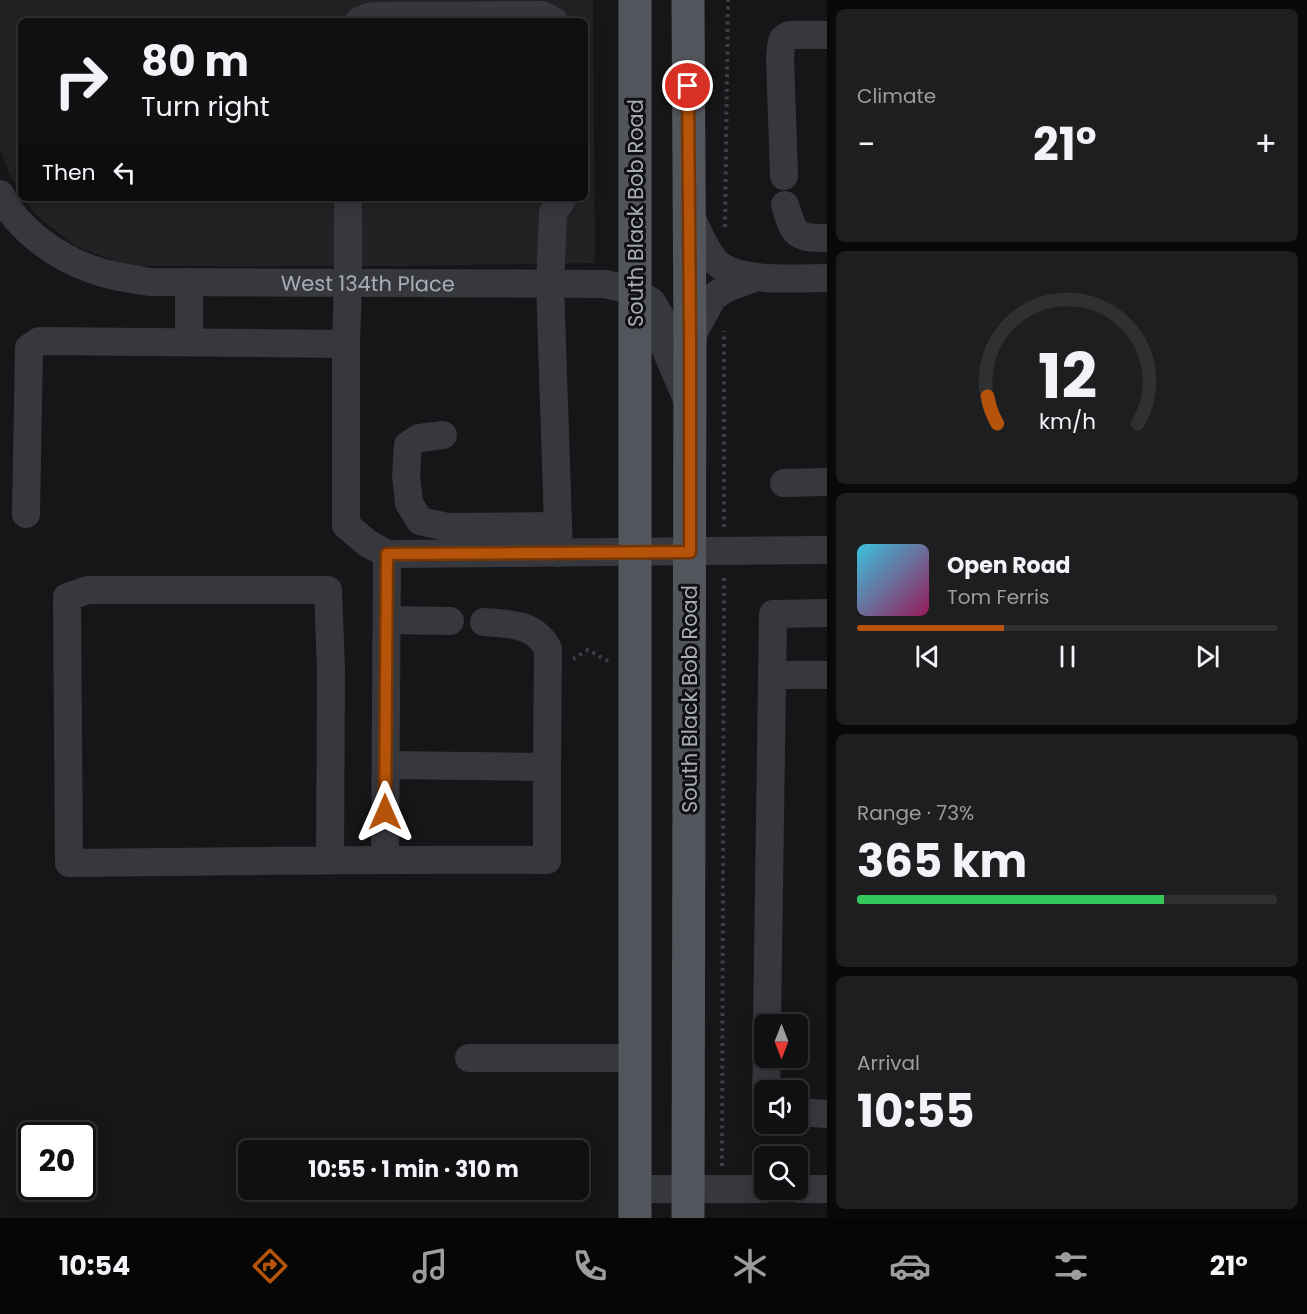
<!DOCTYPE html>
<meta charset="utf-8">
<style>
:root{--surface:#101012;--page:#1e1e20;--text:#f1f3f6;--muted:#9c9d9f;--line:#303032;--accent:#b45309}
body{margin:0;font-family:Poppins,sans-serif;background:var(--page);color:var(--text);height:100vh;display:flex;flex-direction:column;font-size:22px;white-space:nowrap}
*{box-sizing:border-box;margin:0}
p{font-size:20px;color:var(--muted)}
.icon{flex:none;width:33px;height:33px;fill:none;stroke:currentColor;stroke-width:2;stroke-linecap:round;stroke-linejoin:round}
.map{position:relative;flex:1;overflow:hidden}
.drawer{display:flex;flex-direction:column;gap:9px;padding:9px;background:#09090a;width:480px}
.drawer>*{flex:none}
.top-card{position:absolute;left:18px;top:18px;width:570px;height:183px;border-radius:9px;box-shadow:0 3px 15px #0003,0 0 0 2px var(--line);background:#101012;color:var(--text);overflow:hidden}
.needle{width:39px;rotate:180deg}
.fabs{position:absolute;left:754px;top:1014px;display:grid;gap:12px}
.fabs a{display:grid;place-items:center;width:54px;height:54px;border-radius:9px;background:var(--surface);box-shadow:0 3px 15px #0003,0 0 0 2px var(--line);font-size:30px}
.speed{position:absolute;left:18px;top:1122px;display:flex;gap:12px;font-size:30px;font-weight:700;text-align:center}
.speed>*{display:grid;place-content:center;width:78px;height:78px;border-radius:50%;background:var(--surface);box-shadow:0 3px 15px #0003,0 0 0 2px var(--line);line-height:1}
.speed .limit{border:3px solid #111;border-radius:9px;background:#fff;color:#111}
.pin{position:absolute;display:grid;place-items:center;width:51px;height:51px;color:#fff;margin:-26px;border:3px solid #fff;border-radius:50%;box-shadow:0 2px 6px #0007}
.me{position:absolute;width:66px;margin:-33px;rotate:0deg;stroke-linejoin:round;filter:drop-shadow(0 0 4px #0008)}
.turn{display:flex;align-items:center;gap:21px;height:126px;padding:0 24px;font-size:27px}
.turn .icon{width:78px;height:78px;stroke-width:2.5}
.turn b{display:block;font-size:42px;line-height:51px}
.then{display:flex;align-items:center;height:57px;padding:0 24px;background:#0003;gap:12px;font-size:22px}
.big{font-size:45px;font-weight:700;line-height:1.1}
.drawer .card{flex:1;display:flex;flex-direction:column;justify-content:center;gap:9px;min-width:0;padding:0 21px;border-radius:9px;background:var(--page)}
.drawer .dial{align-items:center;gap:0}
.dial svg{height:156px;overflow:visible;fill:none;stroke:var(--line);stroke-width:7;stroke-linecap:round;text-anchor:middle}
.dial text{fill:var(--text);stroke:none}
.song{display:flex;align-items:center;gap:18px}
.cover{width:72px;height:72px;border-radius:9px;background:linear-gradient(135deg,hsl(190 70% 55%),hsl(330 70% 35%))}
.played{height:6px;border-radius:3px;background:linear-gradient(90deg,var(--accent) 35%,var(--line) 35%)}
.keys{display:flex;justify-content:space-around;direction:ltr}
.heat{display:flex;justify-content:space-between;align-items:center;font-size:33px;direction:ltr}
.charge{height:9px;border-radius:4px;background:linear-gradient(90deg,#34c759 73%,var(--line) 0)}
.trip{position:absolute;left:238px;top:1140px;width:351px;height:60px;border-radius:9px;background:var(--surface);box-shadow:0 3px 15px #0003,0 0 0 2px var(--line);font-weight:700;line-height:60px;text-align:center}
.dock{display:flex;height:96px;justify-content:space-around;align-items:center;background:#060607;color:var(--muted)}
.dock .icon{width:42px;height:42px}
.dock .current{color:var(--accent)}
.dock b{font-size:27px;color:var(--text)}
main{display:flex;flex:1;min-height:0}
.map>svg:first-child{display:block}
.built{fill:#222225}
.lines{fill:none;stroke-linecap:round;stroke-linejoin:round}
.path{stroke:#3d3f44;stroke-width:4;stroke-dasharray:3 4.5;stroke-linecap:butt}
.minor{stroke:#37383d;stroke-width:28}
.major{stroke:#53555c;stroke-width:33}
.route-casing{stroke:#753606;stroke-width:15}
.route{stroke:#b45309;stroke-width:10}
.labels{text-anchor:middle;dominant-baseline:central;stroke-width:6;stroke-linejoin:round;paint-order:stroke}
.street-label{font-size:21px;fill:#a8adb8;stroke:#111113}
</style>
<main>
<div class="map">
<svg width="827" height="1218" viewBox="0 0 827 1218">
<rect width="100%" height="100%" fill="#161618"/>
<path class="built" d="M0,0H593L595,263L399,266H129L75,246L35,214L25,198H585V21H21V192L10,176L0,149Z"/>
<g class="lines">
<path class="path" d="M725,227L728,0
M724,527V331
M573,659L588,650L608,661
M722,1166L724,574"/>
<g class="minor">
<path d="M359,21L369,17L378,16L542,15L554,21"/>
<path d="M784,176L780,58L781,46L783,39L789,35H827"/>
<path id="s1" d="M0,194C16,228 56,257 91,269C110,276 130,279 150,282L605,284L635,291L652,302L660,316L665,348L689,404"/>
<path d="M348,198V284L346,344V525L367,543L387,554L827,550"/>
<path d="M785,205C794,235 795,238 827,238"/>
<path d="M689,212C697,228 704,248 715,261C737,284 797,278 827,278"/>
<path d="M690,339L713,297L725,289L754,278"/>
<path d="M189,342V282"/>
<path d="M443,435L419,438L408,445L406,475L409,503L420,521L447,527L558,526"/>
<path d="M784,483L827,482"/>
<path d="M26,514L29,348L39,341L346,344"/>
<path d="M559,553L550,284L553,213L563,198"/>
<path d="M387,620L450,621"/>
<path d="M772,675H827"/>
<path d="M386,765L547,767L548,649C535,623 509,624 484,622"/>
<path d="M385,859L387,554"/>
<path d="M330,860L331,668L328,590H88L67,597L69,863C228,861 388,859 547,860V767"/>
<path d="M767,1024L773,614L827,613"/>
<path d="M469,1058H635"/>
<path d="M766,1090L767,1058"/>
<path d="M798,1112L827,1114"/>
<path d="M635,1189H765"/>
<path d="M798,1189H827"/>
</g>
<path class="major" d="M635,0V1218
M688,0L690,339L688,1218"/>
</g>
<g class="lines">
<g class="route-casing">
<path id="route" d="M385,812L387,554L690,552V339L688,86"/>
</g>
<use href="#route" class="route"/>
</g>
<g class="labels">
<g class="street-label">
<text transform="translate(635 213) rotate(-90)">South Black Bob Road</text>
<text stroke="none"><textPath href="#s1" startOffset="399">West 134th Place</textPath></text>
<text transform="translate(689 699) rotate(-90)">South Black Bob Road</text>
</g>
</g>
</svg>
<div class="fabs">
<a><svg class="needle" viewBox="-14 -14 28 28"><path d="M0-13l5 13h-10z" fill="#e53935"/><path d="M0 13l5-13h-10z" fill="#9c9d9f"/></svg></a>
<a><svg class="icon" aria-label="sound" viewBox="0 0 24 24"><path d="M4 9h4l5-4v14l-5-4H4zM17 9q2 3 0 6"/></svg></a>
<a><svg class="icon" aria-label="search" viewBox="0 0 24 24"><circle cx="10" cy="10" r="6"/><path d="M15 15l6 6"/></svg></a>
</div>
<div class="speed"><div class="limit">20</div></div>
<div class="pin" style="left:688px;top:86px;background:#d93025"><svg class="icon" aria-label="arrive" viewBox="0 0 24 24"><path d="M6 21V4h12l-3 4 3 4H6"/></svg></div>
<svg class="me" style="left:385px;top:812px" viewBox="-20 -20 40 40"><path d="M0-17L14 15 0 8-14 15z" fill="#b45309" stroke="#fff" stroke-width="4"/></svg>
<div class="trip">10:55 · 1 min · 310 m</div>
<div class="top-card">
<div class="turn"><svg class="icon" aria-label="right" viewBox="0 0 24 24"><path d="M7 20v-9h11M14 6l5 5-5 5"/></svg><div><b>80 m</b>Turn right</div></div>
<div class="then">Then<svg class="icon" aria-label="left" viewBox="0 0 24 24"><path d="M17 20v-9H6M10 6l-5 5 5 5"/></svg></div>
</div>
</div>
<section class="drawer">
<div class="card"><p>Climate</p>
<div class="heat"><a>−</a><b class="big">21°</b><a>+</a></div>
</div>
<div class="card dial"><svg viewBox="0 0 100 80">
<path d="M14 69A42 42 0 1 1 86 69"/>
<path d="M14 69A42 42 0 0 1 9 55" stroke="#b45309"/>
<text x="50" y="56" font-size="32" font-weight="700">12</text>
<text x="50" y="72" font-size="11">km/h</text>
</svg></div>
<div class="card">
<div class="song"><i class="cover"></i><div><b>Open Road</b><p>Tom Ferris</p></div></div>
<div class="played"></div>
<div class="keys"><svg class="icon" aria-label="previous" viewBox="0 0 24 24"><path d="M18 5L8 12l10 7zM5 5v14"/></svg><svg class="icon" aria-label="pause" viewBox="0 0 24 24"><path d="M8 5v14M16 5v14"/></svg><svg class="icon" aria-label="next" viewBox="0 0 24 24"><path d="M6 5l10 7-10 7zM19 5v14"/></svg></div>
</div>
<div class="card"><p>Range · 73%</p><b class="big">365 km</b><div class="charge"></div></div>
<div class="card"><p>Arrival</p><b class="big">10:55</b></div>
</section>
</main>
<nav class="dock">
<b>10:54</b>
<svg class="icon current" aria-label="directions" viewBox="0 0 24 24"><path d="M12 3l9 9-9 9-9-9zM9 14v-3h6M13 9l2 2-2 2"/></svg>
<svg class="icon" aria-label="music" viewBox="0 0 24 24"><path d="M9 18V5l10-2v13"/><circle cx="6" cy="18" r="3"/><circle cx="16" cy="16" r="3"/></svg>
<svg class="icon" aria-label="phone" viewBox="0 0 24 24"><path d="M5 4h4l2 5-3 2q2 4 5 5l2-3 5 2v4C11 20 4 13 5 4z"/></svg>
<svg class="icon" aria-label="climate" viewBox="0 0 24 24"><path d="M12 3v18M4 7l16 10M4 17L20 7"/></svg>
<svg class="icon" aria-label="car" viewBox="0 0 24 24"><path d="M5 17H2v-5l4-1 3-4h7l3 4 3 1v5h-3M9 17h6M6 11h13"/><circle cx="7" cy="17" r="2"/><circle cx="17" cy="17" r="2"/></svg>
<svg class="icon" aria-label="filters" viewBox="0 0 24 24"><path d="M4 7h16M4 17h16"/><circle cx="9" cy="7" r="2"/><circle cx="15" cy="17" r="2"/></svg>
<b>21°</b>
</nav>
